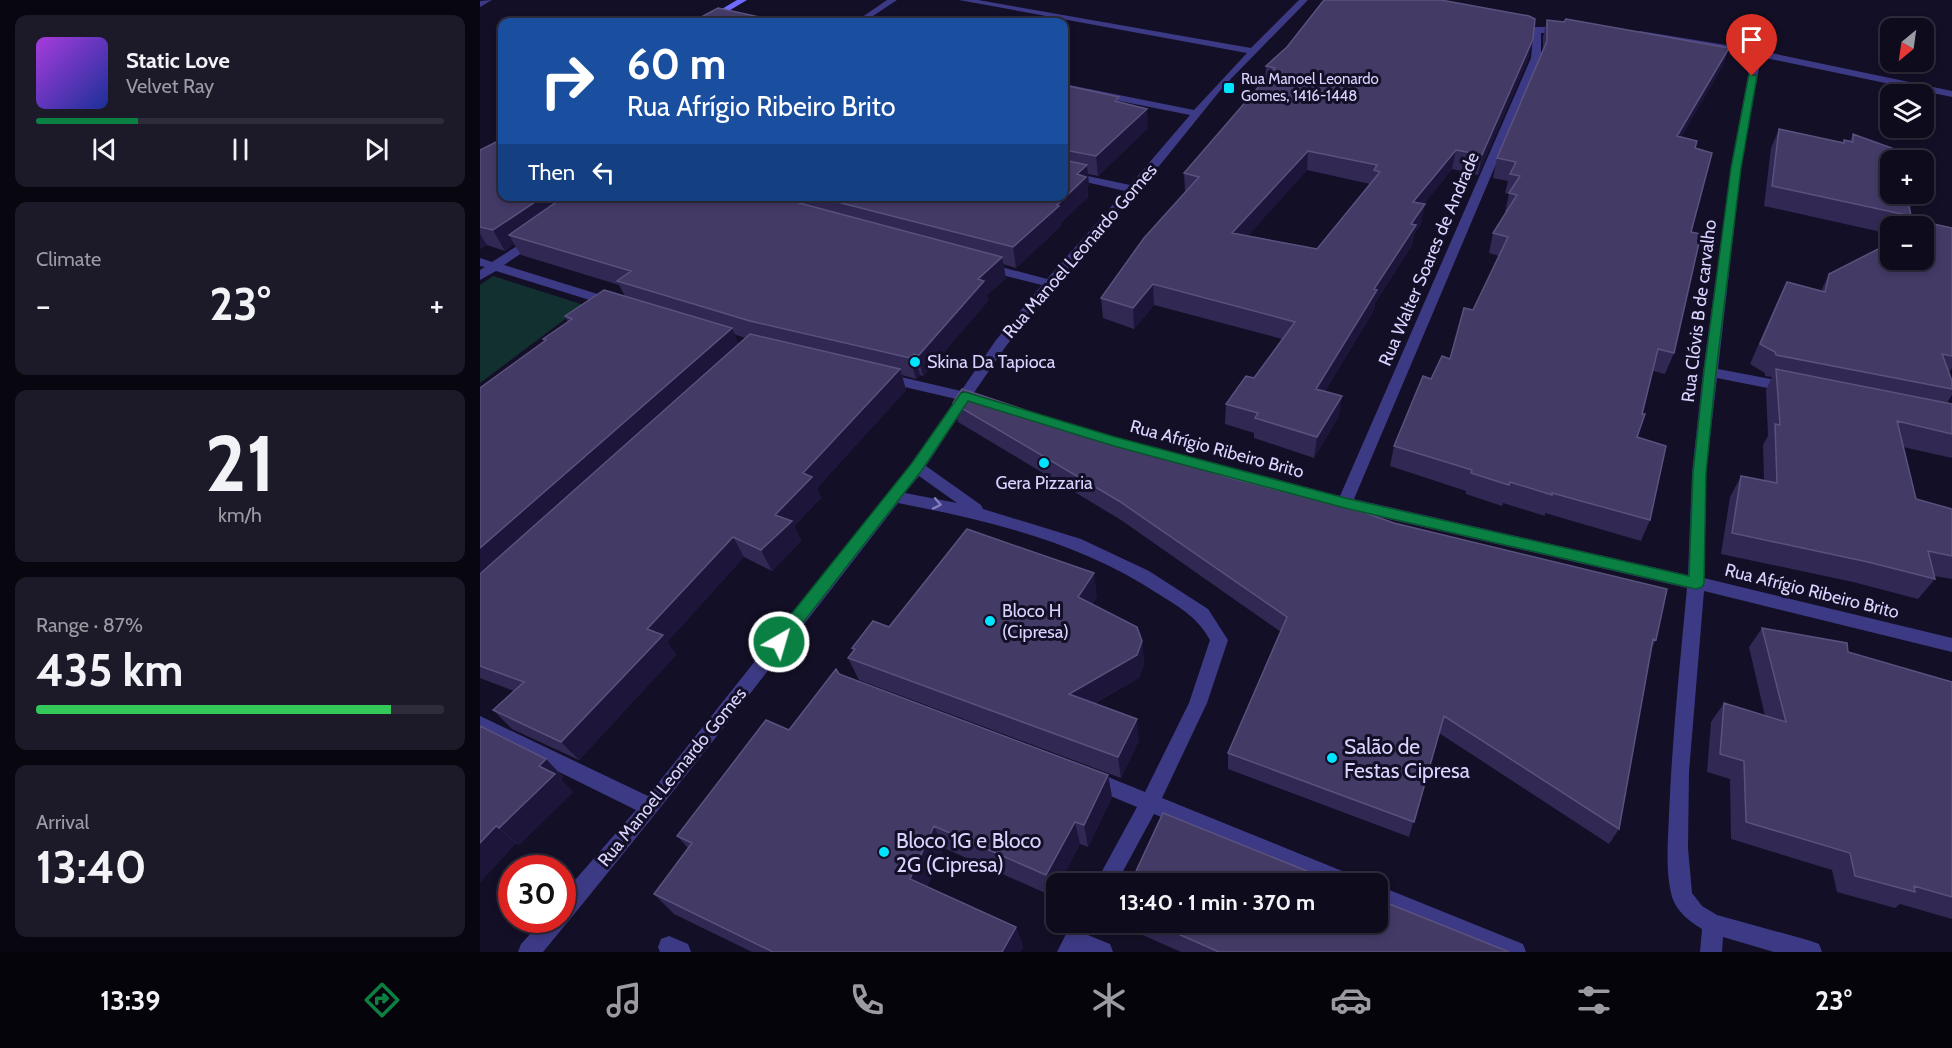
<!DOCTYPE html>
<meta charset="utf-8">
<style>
:root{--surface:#0e0b1c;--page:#1c1929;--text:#f1f3f6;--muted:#9b9ba3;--line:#2e2b3b;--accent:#0b8043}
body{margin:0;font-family:Cabin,sans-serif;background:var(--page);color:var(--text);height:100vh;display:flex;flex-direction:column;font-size:22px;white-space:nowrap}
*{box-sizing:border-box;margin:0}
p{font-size:20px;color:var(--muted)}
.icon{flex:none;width:33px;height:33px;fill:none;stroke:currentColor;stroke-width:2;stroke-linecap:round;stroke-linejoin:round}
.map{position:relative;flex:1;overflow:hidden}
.panel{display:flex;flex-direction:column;gap:15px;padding:15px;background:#08060f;width:480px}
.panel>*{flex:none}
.guide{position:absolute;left:18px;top:18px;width:570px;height:183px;border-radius:12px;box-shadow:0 3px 9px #0003,0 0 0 2px var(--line);background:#1a4fa0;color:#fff;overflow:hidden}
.needle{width:39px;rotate:209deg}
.tools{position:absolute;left:1400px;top:18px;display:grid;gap:12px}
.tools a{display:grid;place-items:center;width:54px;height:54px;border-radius:12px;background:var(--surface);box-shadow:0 3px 9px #0003,0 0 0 2px var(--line);font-size:30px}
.speed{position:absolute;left:18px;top:855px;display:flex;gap:12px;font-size:30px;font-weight:700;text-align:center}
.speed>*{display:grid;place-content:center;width:78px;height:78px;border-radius:50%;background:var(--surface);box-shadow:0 3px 9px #0003,0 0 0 2px var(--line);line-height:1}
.speed .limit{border:9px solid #d22;background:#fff;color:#111}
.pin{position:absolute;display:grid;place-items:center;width:51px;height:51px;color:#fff;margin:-62px -26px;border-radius:50% 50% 50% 0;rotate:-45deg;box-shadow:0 0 6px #0007}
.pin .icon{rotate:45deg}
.me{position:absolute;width:66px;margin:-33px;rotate:38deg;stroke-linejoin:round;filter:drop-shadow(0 0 4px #0008)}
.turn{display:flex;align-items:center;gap:21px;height:126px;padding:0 30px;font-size:27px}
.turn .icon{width:78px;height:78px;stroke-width:2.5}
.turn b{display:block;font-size:42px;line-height:51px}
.then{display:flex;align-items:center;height:57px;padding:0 30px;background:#0003;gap:12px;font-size:22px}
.big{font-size:45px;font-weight:700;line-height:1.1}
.panel .card{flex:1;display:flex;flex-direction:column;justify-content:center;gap:9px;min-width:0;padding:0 21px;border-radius:12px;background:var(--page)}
.panel .dial{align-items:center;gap:0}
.dial b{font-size:78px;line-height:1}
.song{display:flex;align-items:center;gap:18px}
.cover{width:72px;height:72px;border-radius:9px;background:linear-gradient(135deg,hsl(280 70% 55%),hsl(230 70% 35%))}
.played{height:6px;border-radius:3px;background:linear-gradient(90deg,var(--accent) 25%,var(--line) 25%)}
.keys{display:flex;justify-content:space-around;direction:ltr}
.heat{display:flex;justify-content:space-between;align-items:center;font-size:33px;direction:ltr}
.charge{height:9px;border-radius:4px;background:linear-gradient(90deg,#34c759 87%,var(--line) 0)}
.trip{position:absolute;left:566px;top:873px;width:342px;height:60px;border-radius:12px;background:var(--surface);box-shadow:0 3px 9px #0003,0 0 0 2px var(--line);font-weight:700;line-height:60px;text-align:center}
.dock{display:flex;height:96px;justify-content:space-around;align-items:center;background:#06040b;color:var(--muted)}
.dock .icon{width:42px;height:42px}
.dock .on{color:var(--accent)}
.dock b{font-size:27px;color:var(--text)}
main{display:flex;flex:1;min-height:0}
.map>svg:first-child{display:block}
.green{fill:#12302f}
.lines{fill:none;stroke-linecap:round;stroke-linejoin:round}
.street{fill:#3d3a85;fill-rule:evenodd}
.secondary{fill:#6f6bff;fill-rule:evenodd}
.wall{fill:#312854;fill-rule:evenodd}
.shaded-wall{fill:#1d163a}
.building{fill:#433a66;stroke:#5a527e;stroke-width:1.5;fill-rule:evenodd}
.oneway{stroke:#837fbc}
.route{fill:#0b8043;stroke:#07532c;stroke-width:1.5}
.poi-dot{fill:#00e5ff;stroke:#130f26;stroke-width:2}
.labels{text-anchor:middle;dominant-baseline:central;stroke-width:6;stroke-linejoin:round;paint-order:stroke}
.far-poi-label{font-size:15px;fill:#d9d4ff;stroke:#130f26;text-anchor:start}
.street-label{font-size:18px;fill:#d9d4ff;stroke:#130f26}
.poi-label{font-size:18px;fill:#d9d4ff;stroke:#130f26;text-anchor:start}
.near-poi-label{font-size:21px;fill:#d9d4ff;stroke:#130f26;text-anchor:start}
</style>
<main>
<section class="panel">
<div class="card">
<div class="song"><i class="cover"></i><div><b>Static Love</b><p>Velvet Ray</p></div></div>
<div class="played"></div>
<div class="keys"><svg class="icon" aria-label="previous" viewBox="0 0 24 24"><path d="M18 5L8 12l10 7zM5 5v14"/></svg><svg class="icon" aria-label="pause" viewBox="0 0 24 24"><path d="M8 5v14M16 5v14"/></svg><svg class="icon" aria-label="next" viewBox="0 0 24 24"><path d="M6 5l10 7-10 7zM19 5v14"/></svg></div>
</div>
<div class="card"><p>Climate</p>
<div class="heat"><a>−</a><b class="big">23°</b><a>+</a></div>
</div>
<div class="card dial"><b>21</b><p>km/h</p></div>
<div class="card"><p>Range · 87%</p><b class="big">435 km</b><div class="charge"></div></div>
<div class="card"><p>Arrival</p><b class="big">13:40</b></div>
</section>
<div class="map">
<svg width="1472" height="952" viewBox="0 0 1472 952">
<rect width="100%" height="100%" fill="#130f26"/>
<path class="green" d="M13,276L104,305L0,383V285Z"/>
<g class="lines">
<path class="street" d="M12,0L0,7V1Z
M407,0H417L384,22H375Z
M479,0H498L771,48L819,0H828L743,87L680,165L574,286L526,346L493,394L503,397L505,400L503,403L488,402L446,466L501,505L503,509L601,539L669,571L728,609L748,640L727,703L682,798L877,877L880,884H844L674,814L636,884H615L657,807L604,785L601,779L604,773L611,770L665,792L709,703L730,640C718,618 701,608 680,595C600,542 510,521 418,503C301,654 184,806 63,952H38L41,944L63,920H82V895L156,810L0,733V716L168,796L432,463L476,399L399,381L397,378L399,375L404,373L481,391L516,340L562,285L502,270V264L506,263L567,279L645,191L584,177V171L650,185L710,115L584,90V84L714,110L767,53ZM439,476L477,503L425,493Z
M1035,21L1053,27H1085L1089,30L1085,33H1061V58L874,499L1208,575L1212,473L1223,372L1251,168L1272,55L1160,37L1155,34L1160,31L1277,50L1472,91V97L1281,57L1261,168L1238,369L1307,382L1314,387L1307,392L1237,378L1226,473L1224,578L1472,638V652L1224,591L1209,772L1208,848L1212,893L1222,906L1237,915L1331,941L1339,944L1342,952H1294L1243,937L1242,952H1220L1222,929C1209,921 1197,912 1192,897C1185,871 1188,842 1189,815C1192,739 1200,663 1207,588L865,509L647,450L640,445L647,440L860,496L1051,58L1053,36L1032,26L1031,24Z
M54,235L58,236V242L24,265L137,300L139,303L137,306H129L16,271L0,280V270L5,267L0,266V258L12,262Z
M897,885L1043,944L1046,952H1009L897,905Z
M592,922H613L608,935L630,944L633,952H577Z
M189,936L208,944L211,952H180L178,947L181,939Z"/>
<path class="secondary" d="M257,0H267L230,22H220Z"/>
</g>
<path class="wall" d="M1067,20L1249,48L1242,67L1201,137L1215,148L1211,232L1194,353L1185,374L1173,371L1157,437L1170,520L1161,541L1065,513V516L1023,503L1022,506L986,494V491L910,466L914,446L951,379L970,359L1019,256L1009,253L1013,233L1026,213L1025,212L1029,194L1025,193L1028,181L1013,178L1017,158L1063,51V37Z
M1049,57L998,175L972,169L944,204L941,224L934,234L932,245L895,303L894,310L845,391L859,416L834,458L774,438V433L745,424L746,404L774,378L802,339L674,305L654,329L623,318L621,298L705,192L704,173L785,80L786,66ZM827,170L890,184L837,249L767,236Z
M584,85L639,102L668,128L618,176L608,174L609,185L607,187L608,197L581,223V226L536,268L523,264L526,278L507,295L508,301L443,376L440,375L436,379L422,375L426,390L337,488L341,498L314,526L321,541L292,571L264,557L187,642L196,655L99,760L32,729L13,710L34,691L0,678V388L64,341L63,339L88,322L85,316L145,296L139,285L41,255L34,244L25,251L7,245L0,249V150L22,196H584ZM254,334L259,336L266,338L258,344Z
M1299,129L1363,143L1364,140L1370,141L1373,134L1431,216L1425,226H1410V234L1284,206L1291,148Z
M1472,228V368L1469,372L1472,381V395L1467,403L1472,404V458L1423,447L1436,499L1472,509V579L1454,576L1455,579L1438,599L1373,582L1241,554L1250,497L1261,476L1284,481L1283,445L1288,436L1286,390L1292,377L1285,376V373L1270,364L1297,302L1307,282L1341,291L1349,274Z
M473,403L1176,640L1172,647L1139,829L1129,844L959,733L929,837L748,769V753L801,632L641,520L478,422Z
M617,596L612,604L662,641L664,664L659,678L615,703L659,740L641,778L379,680L368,658L373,651L372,648L409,627Z
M1282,628L1472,682V919L1420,904L1415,908L1357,892L1352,870L1251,839L1250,779L1227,772L1231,722L1244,703L1285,716L1269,647Z
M359,674L628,775L632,797L608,847L600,844L579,884H576V889L572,896L464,848L447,887L536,927L543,947L540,952H272L194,914L174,894L208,848L197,836L309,730Z
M0,726L66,759L83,777L81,780L93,792L39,845L36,843L0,882Z
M641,922H897L1029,952H701L642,926Z"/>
<path class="shaded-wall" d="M1053,39L1049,57L998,175L1002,155Z
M1249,48L1242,67L1190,156L1197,136Z
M667,109L668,128L618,176L616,156Z
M976,150L972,169L930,222L933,202Z
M828,151L827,170L752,254V233Z
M607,165L609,185L607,187L608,197L581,223V226L536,268L533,247L577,205L597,174Z
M64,196H103L29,235L34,244L25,251L13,230Z
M945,204L941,224L934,234L932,245L895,303L894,310L834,410L836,389L894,289L931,224Z
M0,234L7,245L0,249Z
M522,257L526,278L507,295L508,301L443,376L438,356L498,279Z
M673,284L674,305L654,329L653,308Z
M252,328L261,349L0,583V548Z
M434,354L440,375L436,379L430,358Z
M420,369L426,390L337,488L341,498L314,526L321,541L292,571L281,550L295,515L323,473Z
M862,396L859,416L834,458L837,437Z
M253,537L264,557L187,642L196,655L99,760L81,742L167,629Z
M614,573L617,596L602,620L598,597Z
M662,641L664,664L659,678L593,715L589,694Z
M657,719L659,740L641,778L638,757Z
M66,759L83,777L81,780L93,792L39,845L19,828L59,766Z
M628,775L632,797L608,847L604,825Z
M595,822L600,844L579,884H576V889L572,896L566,875Z
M16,826L36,843L0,882V843Z
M454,826L464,848L441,900L430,879Z
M536,927L543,947L540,952H522Z"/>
<path class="building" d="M844,0H961L1049,16L1055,19L1053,39L1002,155L976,150L933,202L945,204L931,224L936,225L894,289L897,290L836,389L862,396L837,437L775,418L778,413L746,404L766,376L774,378L815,322L673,284L653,308L621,298L664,238L719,177L704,173L795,68L786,66L807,47ZM828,151L897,165L894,170L900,172L837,249L752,233Z
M238,8L302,22H212Z
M1086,19L1249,48L1197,136L1217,141L1215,148L1232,153L1211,232L1221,234L1194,353L1178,349L1162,414H1165L1157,437L1186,446L1170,520L1072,493V495L1030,482L1029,485L991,473L992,470L914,446L943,376L951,379L962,356L970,359L984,308L993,310L1028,237L1013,233L1037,195L1029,193L1040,176L1030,174L1036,162L1017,158L1067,41V20L1084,22Z
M584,85L639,97L635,101L667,109L616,156L584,150Z
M1299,129L1364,143V140L1373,142V134L1420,151L1422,160H1410V194H1427L1431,216L1292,186Z
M22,139V196H64L13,230L0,227V150Z
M584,160L607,165L597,174L606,177L577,205L579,206L533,247L334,196H584Z
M85,196H293L522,257L498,279L504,281L438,356L434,354L430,358L270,321L137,281L151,271L29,235Z
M1449,223L1472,228V356L1462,354L1472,381V389L1296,355L1295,352L1280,344L1307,282L1345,292L1349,274L1410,243V260H1443V227Z
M124,290L252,328L0,548V388L66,340L63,339L92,319L85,316Z
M270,334L420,369L323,473L332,477L295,515L312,521L281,550L253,537L167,629L183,635L81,742L13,710L44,682L0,666V574Z
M1296,369L1472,404V434L1417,421L1436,499L1472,509V556L1448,551L1455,579L1388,562L1252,533L1261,476L1297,483L1295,424L1300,425Z
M482,389L747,477L886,513L914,523L1187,589L1176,640L1173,639L1139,829L964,716L934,822L748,753L807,617L639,501L473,403Z
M487,529L614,573L598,597L657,627L662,641L657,655L589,694L657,719L638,757L368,658L375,649L372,648L393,621L409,627Z
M1282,628L1367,643L1368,652L1472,682V897L1434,886L1435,892L1375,876L1370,853L1266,822L1264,761L1240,754L1244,703L1306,722Z
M356,669L359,674L628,775L604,825L595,822L566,875L454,826L430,879L536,927L522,952H293L174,894L212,843L197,836L286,720L309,730Z
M0,726L66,759L59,766L75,774L19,828L16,826L0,843Z
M683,813L859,884H650Z
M897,899L1029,952H739L671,922H897Z"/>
<defs><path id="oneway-chevron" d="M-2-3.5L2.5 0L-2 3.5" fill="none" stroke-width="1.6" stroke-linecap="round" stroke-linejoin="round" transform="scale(1.5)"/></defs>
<use class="oneway" href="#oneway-chevron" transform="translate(457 504) rotate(11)"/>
<path class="route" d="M1269,74L1277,76L1261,168L1236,372L1226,473L1224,583L1222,587L1216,589L865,508L634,446L488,401L442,470L304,647L299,649L293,647L291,642L293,637L432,463L481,393L485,392L635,437L865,498L1209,576L1213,473L1224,372L1251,168Z"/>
<g class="poi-dot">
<rect x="743" y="82" width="12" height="12" rx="3"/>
<circle cx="435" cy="362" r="6"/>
<circle cx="564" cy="463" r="6"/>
<circle cx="510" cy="621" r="6"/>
<circle cx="852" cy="758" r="6"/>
<circle cx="404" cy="852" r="6"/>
</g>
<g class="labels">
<g class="far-poi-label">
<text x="761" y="79">Rua Manoel Leonardo<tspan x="761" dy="17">Gomes, 1416-1448</tspan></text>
</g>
<g class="street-label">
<text transform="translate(600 251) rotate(-49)">Rua Manoel Leonardo Gomes</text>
<text transform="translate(949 259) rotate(-67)">Rua Walter Soares de Andrade</text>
<text transform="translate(1219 311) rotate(-83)">Rua Clóvis B de carvalho</text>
<text transform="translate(737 449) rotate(15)">Rua Afrígio Ribeiro Brito</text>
<text transform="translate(1332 591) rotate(14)">Rua Afrígio Ribeiro Brito</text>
<text transform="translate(192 777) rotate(-51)">Rua Manoel Leonardo Gomes</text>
</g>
<g class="poi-label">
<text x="447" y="362">Skina Da Tapioca</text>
<text x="564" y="483" text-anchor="middle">Gera Pizzaria</text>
<text x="522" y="611">Bloco H<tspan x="522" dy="21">(Cipresa)</tspan></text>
</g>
<g class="near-poi-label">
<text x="864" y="746">Salão de<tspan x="864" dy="24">Festas Cipresa</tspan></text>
<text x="416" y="840">Bloco 1G e Bloco<tspan x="416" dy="24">2G (Cipresa)</tspan></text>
</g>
</g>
</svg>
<div class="tools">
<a><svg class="needle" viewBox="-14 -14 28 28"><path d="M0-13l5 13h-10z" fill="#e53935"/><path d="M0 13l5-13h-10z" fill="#9b9ba3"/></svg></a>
<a><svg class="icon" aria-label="layers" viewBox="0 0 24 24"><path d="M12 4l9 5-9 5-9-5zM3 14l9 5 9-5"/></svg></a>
<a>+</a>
<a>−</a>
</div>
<div class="speed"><div class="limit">30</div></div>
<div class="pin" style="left:1272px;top:76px;background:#d93025"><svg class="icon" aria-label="arrive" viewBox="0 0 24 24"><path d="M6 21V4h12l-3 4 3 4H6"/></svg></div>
<svg class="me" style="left:299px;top:642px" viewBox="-20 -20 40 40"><circle r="17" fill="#0b8043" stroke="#fff" stroke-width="3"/><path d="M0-11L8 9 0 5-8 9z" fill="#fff"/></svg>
<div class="trip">13:40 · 1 min · 370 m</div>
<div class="guide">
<div class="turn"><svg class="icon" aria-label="right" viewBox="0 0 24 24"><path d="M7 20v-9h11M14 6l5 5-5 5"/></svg><div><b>60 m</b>Rua Afrígio Ribeiro Brito</div></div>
<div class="then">Then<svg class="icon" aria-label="left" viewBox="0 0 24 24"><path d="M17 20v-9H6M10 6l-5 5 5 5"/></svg></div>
</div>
</div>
</main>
<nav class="dock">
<b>13:39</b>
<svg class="icon on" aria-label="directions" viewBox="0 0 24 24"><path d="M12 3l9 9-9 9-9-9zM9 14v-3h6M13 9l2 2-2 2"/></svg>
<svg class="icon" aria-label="music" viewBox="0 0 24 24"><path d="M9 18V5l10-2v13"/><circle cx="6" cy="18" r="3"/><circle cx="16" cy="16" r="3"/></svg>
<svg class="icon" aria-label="phone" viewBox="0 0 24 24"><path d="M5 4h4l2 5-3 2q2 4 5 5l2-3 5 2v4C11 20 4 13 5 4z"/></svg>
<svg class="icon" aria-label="climate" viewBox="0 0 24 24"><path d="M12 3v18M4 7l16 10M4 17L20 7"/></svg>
<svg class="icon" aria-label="car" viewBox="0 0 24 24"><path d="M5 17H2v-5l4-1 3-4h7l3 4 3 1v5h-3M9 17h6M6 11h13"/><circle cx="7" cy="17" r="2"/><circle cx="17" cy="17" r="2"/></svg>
<svg class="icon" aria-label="filters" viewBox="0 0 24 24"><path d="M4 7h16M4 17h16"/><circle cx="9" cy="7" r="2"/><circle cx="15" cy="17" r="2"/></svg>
<b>23°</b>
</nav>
